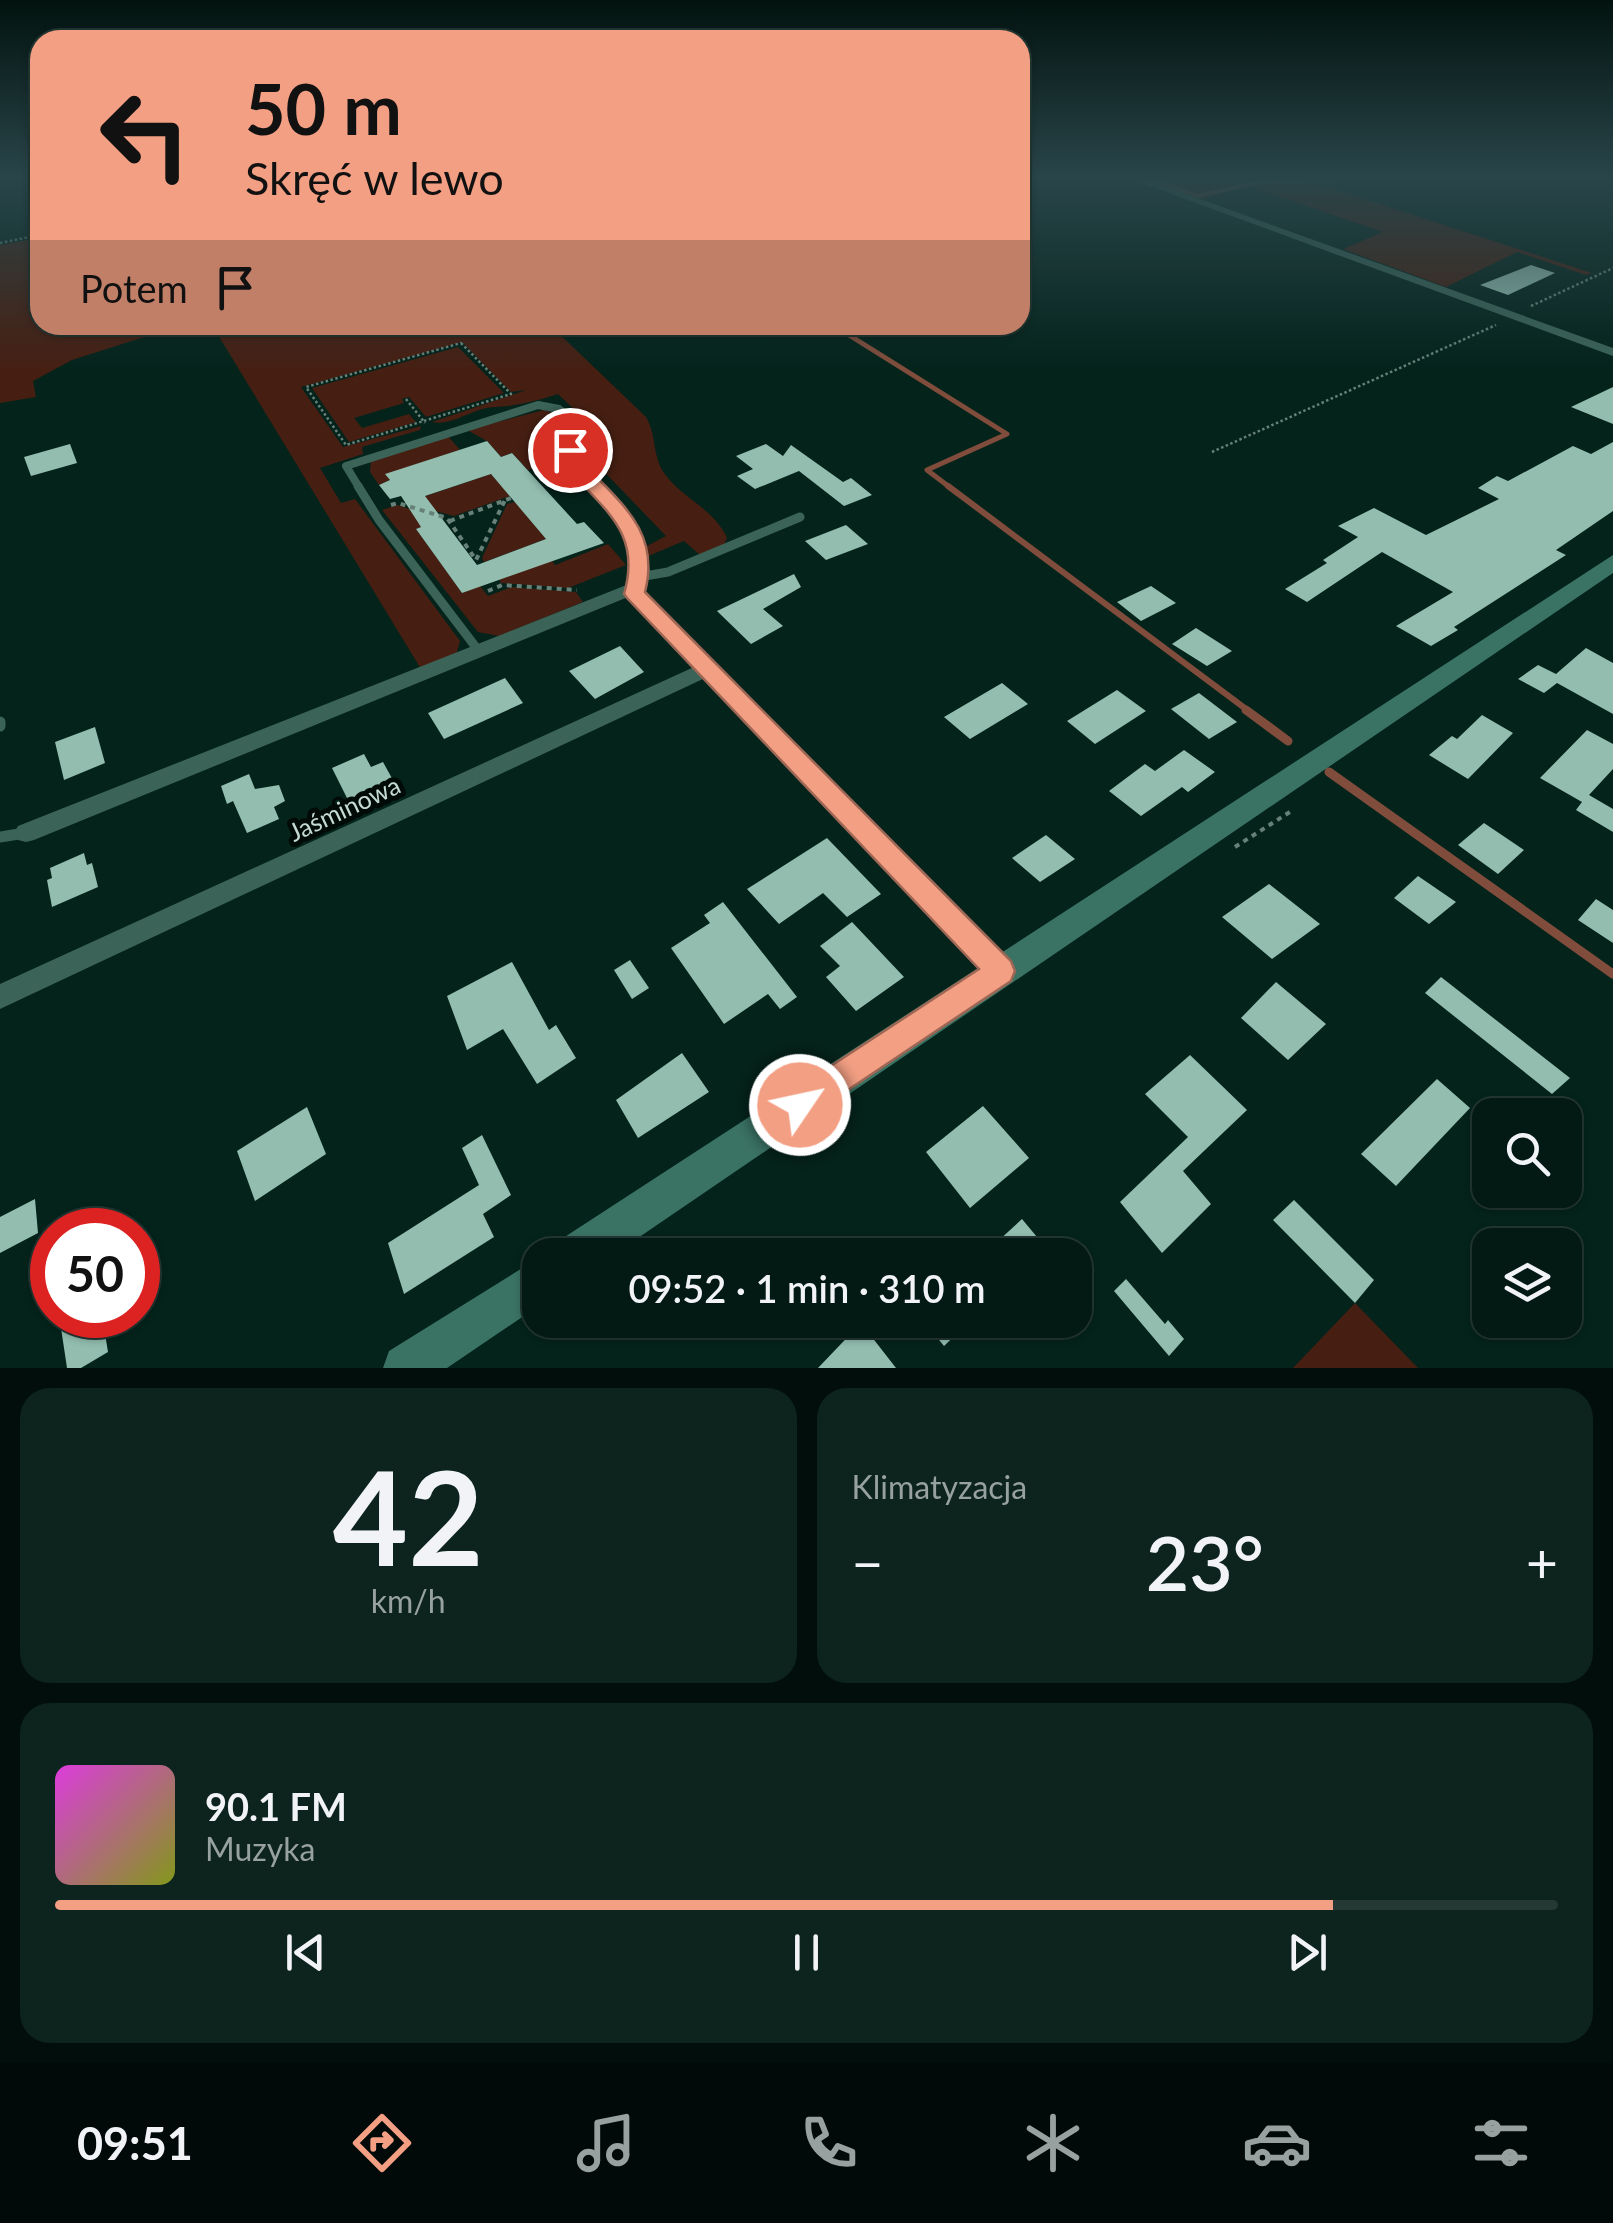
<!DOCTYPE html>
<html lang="pl">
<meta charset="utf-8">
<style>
:root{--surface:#031a14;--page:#0d231d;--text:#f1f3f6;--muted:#97a1a0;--line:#243834;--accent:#f39f83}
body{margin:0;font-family:Lato,sans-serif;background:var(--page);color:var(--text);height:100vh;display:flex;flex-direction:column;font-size:38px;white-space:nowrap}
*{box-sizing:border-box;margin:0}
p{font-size:32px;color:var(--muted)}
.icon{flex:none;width:55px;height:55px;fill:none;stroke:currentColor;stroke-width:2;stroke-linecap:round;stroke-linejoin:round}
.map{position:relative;height:1368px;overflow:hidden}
.sheet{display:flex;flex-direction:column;gap:20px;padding:20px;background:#020e0b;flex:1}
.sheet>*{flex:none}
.top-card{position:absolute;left:30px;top:30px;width:1000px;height:305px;border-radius:30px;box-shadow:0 2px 8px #0004,0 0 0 2px var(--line);background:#f39f83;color:#111;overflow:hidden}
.buttons{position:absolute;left:1472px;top:1098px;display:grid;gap:20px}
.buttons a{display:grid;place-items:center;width:110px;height:110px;border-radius:20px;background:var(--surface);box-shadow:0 2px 8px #0004,0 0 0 2px var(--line);font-size:50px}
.speed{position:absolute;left:30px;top:1208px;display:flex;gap:20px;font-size:50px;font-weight:700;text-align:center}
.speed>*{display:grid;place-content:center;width:130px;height:130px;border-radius:50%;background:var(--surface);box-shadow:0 2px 8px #0004,0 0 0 2px var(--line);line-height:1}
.speed .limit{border:15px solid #d22;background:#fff;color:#111}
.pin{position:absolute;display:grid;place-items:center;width:85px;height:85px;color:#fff;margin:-42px;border:5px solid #fff;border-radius:50%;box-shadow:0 2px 10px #0007}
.me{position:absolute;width:110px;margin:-55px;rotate:56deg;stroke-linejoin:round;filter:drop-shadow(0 0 8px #0008)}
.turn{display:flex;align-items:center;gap:35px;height:210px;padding:0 50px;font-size:45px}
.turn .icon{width:130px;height:130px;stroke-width:2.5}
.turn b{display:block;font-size:70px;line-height:85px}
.then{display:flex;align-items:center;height:95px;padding:0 50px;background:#0003;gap:20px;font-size:38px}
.big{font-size:75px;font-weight:600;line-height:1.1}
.sheet .card{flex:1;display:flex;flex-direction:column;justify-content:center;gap:15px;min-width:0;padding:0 35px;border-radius:30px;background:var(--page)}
.sheet .dial{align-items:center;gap:0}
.dial b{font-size:130px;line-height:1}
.song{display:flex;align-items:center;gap:30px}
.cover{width:120px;height:120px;border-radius:15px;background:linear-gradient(135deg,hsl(300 70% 55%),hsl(70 70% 35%))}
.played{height:10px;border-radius:5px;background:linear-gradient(90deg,var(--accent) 85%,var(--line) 85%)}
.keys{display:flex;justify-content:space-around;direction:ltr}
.heat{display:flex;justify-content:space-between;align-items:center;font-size:55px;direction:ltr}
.sheet .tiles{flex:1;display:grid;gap:20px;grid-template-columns:1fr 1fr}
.card:last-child{grid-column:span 2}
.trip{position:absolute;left:522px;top:1238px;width:570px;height:100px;border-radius:30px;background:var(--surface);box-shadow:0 2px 8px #0004,0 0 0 2px var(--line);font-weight:600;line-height:100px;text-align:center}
.dock{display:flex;height:160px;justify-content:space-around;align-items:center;background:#010a08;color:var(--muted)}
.dock .icon{width:70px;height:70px}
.dock .active{color:var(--accent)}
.dock b{font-size:45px;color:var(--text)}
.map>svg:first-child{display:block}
.green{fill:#461f12}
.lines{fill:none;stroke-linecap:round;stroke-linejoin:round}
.stream-far3{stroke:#804d3c;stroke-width:4}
.stream-far2{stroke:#804d3c;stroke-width:5}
.stream-far1{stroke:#804d3c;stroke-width:6}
.stream{stroke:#804d3c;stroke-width:9}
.building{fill:#92bdaf;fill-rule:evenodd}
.path-far1{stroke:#678179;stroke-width:2.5;stroke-dasharray:2.5 2.5;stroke-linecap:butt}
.path{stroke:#678179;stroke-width:4;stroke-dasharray:5 5;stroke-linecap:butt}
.service-far2{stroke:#3b6357;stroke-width:8}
.service-far1{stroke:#3b6357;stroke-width:9}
.service{stroke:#3b6357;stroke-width:11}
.minor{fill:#3b6357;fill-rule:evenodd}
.secondary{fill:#3a7263;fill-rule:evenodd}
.route{fill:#f39f83;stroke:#9e6755;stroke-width:2.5}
.labels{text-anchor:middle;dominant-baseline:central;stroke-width:10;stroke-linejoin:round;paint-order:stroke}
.street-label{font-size:25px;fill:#c4d9d2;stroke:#000b07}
</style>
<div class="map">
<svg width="1613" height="1368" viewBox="0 0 1613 1368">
<rect width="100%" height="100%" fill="#04231b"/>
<path class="green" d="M1144,178H1224L1239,183L1364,178L1318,184L1592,273L1586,275L1517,252L1446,287L1343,249L1383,232L1248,186L1202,199Z
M40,238V325H182L72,360L33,381L36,397L0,403V245Z
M212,325H550L646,417C656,434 653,454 662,470C679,497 714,508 727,538L723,547L700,555L684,541L646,557L645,547L666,536L589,456L577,460V447L602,436L558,394C536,401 517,406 495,407C473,407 453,427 432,422L526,390L511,392L462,342L301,387L343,447L421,426L420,430L362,447L363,454L320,468L341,503L355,499L460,641L456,655L421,669Z
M458,347L504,393L426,417L409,397L402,399L404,403L354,418L362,428L409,414L416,422L349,442L312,388Z
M544,410L564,416L574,427L570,436L546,447L569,471L552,475L542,466L528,470L512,453L501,457L487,441L467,430Z
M448,436L460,450L386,475L390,480L379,485L370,472L371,460Z
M491,474L510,496L454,516L405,503Z
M515,502L546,539L484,562L482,558L507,504Z
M397,505L442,519L416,529L462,593L480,586L488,596L511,587L576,592L583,602L499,636L478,632L382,510Z
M608,544L626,565L568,588L501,583L499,579L551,559L555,565Z
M1355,1303L1418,1368H1293Z"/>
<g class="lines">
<path class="stream-far3" d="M1148,178L1198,196L1253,183L1355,178"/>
<path class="stream-far2" d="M833,325L1007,434L927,470L952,489"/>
<path class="stream-far1" d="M948,486L1250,712"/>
<path class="stream" d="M1246,710L1288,741
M1329,772L1613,974"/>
</g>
<path class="building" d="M1531,265L1555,273L1508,295L1480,285Z
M1613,387V424L1571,407Z
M487,441L501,457L512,453L577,524L584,522L604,543L462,593L416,529L421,527L401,496L390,499L379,485L390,480L385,474ZM491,474L546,539L477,565L425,496Z
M1613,442V511L1556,550L1566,555L1454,627L1458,630L1431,646L1396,626L1453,592L1382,552L1307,602L1285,589L1327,563L1323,560L1358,537L1338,526L1374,508L1426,535L1499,499L1478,488L1497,476L1508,481L1573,446L1591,454Z
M70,444L77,463L31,476L24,457Z
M766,444L783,456L791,445L843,482L851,478L872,495L844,506L799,471L755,489L737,476L753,469L736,456Z
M846,525L868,544L826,560L805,541Z
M794,574L801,587L763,609L783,626L751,644L717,611Z
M1151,586L1176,603L1141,621L1117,602Z
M1196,628L1232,651L1207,666L1172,644Z
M620,646L644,672L595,699L569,671Z
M1586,648L1613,663V714L1557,683L1544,693L1518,679L1538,665L1556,674Z
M505,678L523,703L444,739L428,713Z
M1002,683L1028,704L970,739L944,717Z
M1117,690L1146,711L1095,744L1067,721Z
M1199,693L1237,722L1209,739L1171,709Z
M1482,715L1513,733L1468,779L1429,755L1452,736L1457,739Z
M95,727L105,763L64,780L55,742Z
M1587,730L1613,744V769L1589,795L1613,809V832L1576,810L1582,802L1540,778Z
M1184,750L1215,772L1188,792L1182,787L1141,816L1109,791L1145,764L1155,771Z
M364,754L371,767L383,762L394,782L349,802L332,768Z
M249,774L255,789L279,785L285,801L274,807L279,819L247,833L233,801L227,804L221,786Z
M1484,823L1524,850L1498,874L1458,845Z
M1046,835L1075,859L1040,882L1012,858Z
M827,838L881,894L847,917L823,893L779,924L747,889Z
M84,853L87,865L92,863L98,887L52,907L47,880L52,878L50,868Z
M1418,876L1456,902L1429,924L1394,898Z
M1269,884L1320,924L1272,959L1222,917Z
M1596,899L1613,910V943L1578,920Z
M723,902L797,997L780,1009L768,994L724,1024L671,948L710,923L704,915Z
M852,922L904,977L856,1011L826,977L840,966L820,946Z
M630,960L649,988L632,999L614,970Z
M512,962L549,1030L556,1025L576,1058L537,1084L503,1029L467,1050L447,996Z
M1441,977L1570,1078L1552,1094L1425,993Z
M1276,982L1326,1024L1288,1060L1241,1018Z
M682,1053L709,1092L638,1138L616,1100Z
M1190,1055L1247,1110L1183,1171L1211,1204L1162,1253L1120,1202L1188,1137L1145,1094Z
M1437,1079L1470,1108L1396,1186L1361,1154Z
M983,1106L1029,1158L970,1208L926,1152Z
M307,1107L326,1154L255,1201L237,1151Z
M482,1135L511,1195L483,1214L494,1237L404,1294L388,1243L479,1185L462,1148Z
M35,1199L38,1233L0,1253V1217Z
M1294,1200L1374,1280L1355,1303L1273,1220Z
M1022,1219L1052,1255H1008L997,1242Z
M1126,1279L1165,1324L1168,1320L1184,1339L1169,1356L1114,1291Z
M68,1315H102L108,1352L81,1368H67L61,1328L69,1323Z
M923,1320H971L944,1346Z
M861,1323L896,1368H818Z"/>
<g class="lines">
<path class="path-far1" d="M0,243L40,235
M1531,306L1613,268
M461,343L511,394L346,445L306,387Z
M406,399L425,423
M1212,452L1496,325
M545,481L566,474"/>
<path class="path" d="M391,505L398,503L447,518L476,560L505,500
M450,521L511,498
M488,591L502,585L577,590
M1235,847L1293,810"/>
<path class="service-far2" d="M360,489L346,466L538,405L559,409L581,427L568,457L597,489"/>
<path class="service-far1" d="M358,486L379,520L478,650
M594,486L634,530L638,560
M639,577L668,572L800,517"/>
<path class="service" d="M0,722V726
M0,837L25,833"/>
<path class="minor" d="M1128,178H1142L1613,348V356Z
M638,555L644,556L650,570L644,593L1009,963L1013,971L1009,979L1000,983L991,979L705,678L0,1009V984L694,667L628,597L34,840L26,842L18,840L14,833L18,826L629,584L632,570L629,560Z"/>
<path class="secondary" d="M1613,555V573L613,1255H553L560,1240Z
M540,1257V1305L447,1368H383L389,1351Z"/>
</g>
<linearGradient id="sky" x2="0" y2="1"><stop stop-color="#02130f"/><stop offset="0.48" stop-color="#29454a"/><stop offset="1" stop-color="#29454a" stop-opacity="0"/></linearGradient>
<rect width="1613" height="369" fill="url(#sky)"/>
<path class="route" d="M570,445L576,446L580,460C619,502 661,530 645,592L1011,961L1015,971L1011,981L800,1122L788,1117L783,1105L788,1094L979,969L627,598L624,594C643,528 599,508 563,462L561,450Z"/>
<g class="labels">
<g class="street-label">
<text transform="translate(344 808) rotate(-25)">Jaśminowa</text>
</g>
</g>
</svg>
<div class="buttons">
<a><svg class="icon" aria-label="search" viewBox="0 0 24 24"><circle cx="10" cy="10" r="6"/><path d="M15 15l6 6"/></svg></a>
<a><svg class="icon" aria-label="layers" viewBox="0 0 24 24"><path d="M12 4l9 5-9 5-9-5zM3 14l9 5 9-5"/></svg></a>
</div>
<div class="speed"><div class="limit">50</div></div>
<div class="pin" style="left:570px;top:450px;background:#d93025"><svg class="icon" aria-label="arrive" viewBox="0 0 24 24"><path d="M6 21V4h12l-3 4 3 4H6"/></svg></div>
<svg class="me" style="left:800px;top:1105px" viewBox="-20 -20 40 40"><circle r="17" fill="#f39f83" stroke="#fff" stroke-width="3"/><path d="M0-11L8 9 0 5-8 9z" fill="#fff"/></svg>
<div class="trip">09:52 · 1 min · 310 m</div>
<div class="top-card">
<div class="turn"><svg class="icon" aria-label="left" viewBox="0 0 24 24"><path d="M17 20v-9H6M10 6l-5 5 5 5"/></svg><div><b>50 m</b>Skręć w lewo</div></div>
<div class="then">Potem<svg class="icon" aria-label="arrive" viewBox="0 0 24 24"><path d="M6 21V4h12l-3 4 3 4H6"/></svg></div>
</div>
</div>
<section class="sheet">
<div class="tiles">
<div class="card dial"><b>42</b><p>km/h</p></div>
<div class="card"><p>Klimatyzacja</p>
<div class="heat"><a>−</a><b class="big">23°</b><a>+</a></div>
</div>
<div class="card">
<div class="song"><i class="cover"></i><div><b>90.1 FM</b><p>Muzyka</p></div></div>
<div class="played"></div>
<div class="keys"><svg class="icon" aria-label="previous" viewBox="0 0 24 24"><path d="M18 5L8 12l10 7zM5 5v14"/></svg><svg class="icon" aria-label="pause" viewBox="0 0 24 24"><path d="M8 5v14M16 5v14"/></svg><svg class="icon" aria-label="next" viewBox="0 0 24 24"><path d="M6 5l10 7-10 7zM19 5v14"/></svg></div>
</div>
</div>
</section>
<nav class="dock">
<b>09:51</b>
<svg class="icon active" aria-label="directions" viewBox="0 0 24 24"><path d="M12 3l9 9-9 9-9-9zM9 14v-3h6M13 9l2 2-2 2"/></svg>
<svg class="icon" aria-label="music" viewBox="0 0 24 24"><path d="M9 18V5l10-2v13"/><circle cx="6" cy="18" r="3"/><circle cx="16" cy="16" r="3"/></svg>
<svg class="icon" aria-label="phone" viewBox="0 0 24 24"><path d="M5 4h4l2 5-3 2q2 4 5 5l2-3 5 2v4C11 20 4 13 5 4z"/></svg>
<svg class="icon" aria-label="climate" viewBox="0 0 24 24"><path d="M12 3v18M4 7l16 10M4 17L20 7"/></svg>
<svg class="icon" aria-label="car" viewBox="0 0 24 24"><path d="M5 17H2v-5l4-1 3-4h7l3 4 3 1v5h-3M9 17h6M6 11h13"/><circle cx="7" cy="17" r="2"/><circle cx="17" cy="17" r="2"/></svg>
<svg class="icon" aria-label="filters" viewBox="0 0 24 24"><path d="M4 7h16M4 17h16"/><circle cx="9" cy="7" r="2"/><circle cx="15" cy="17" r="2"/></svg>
</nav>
